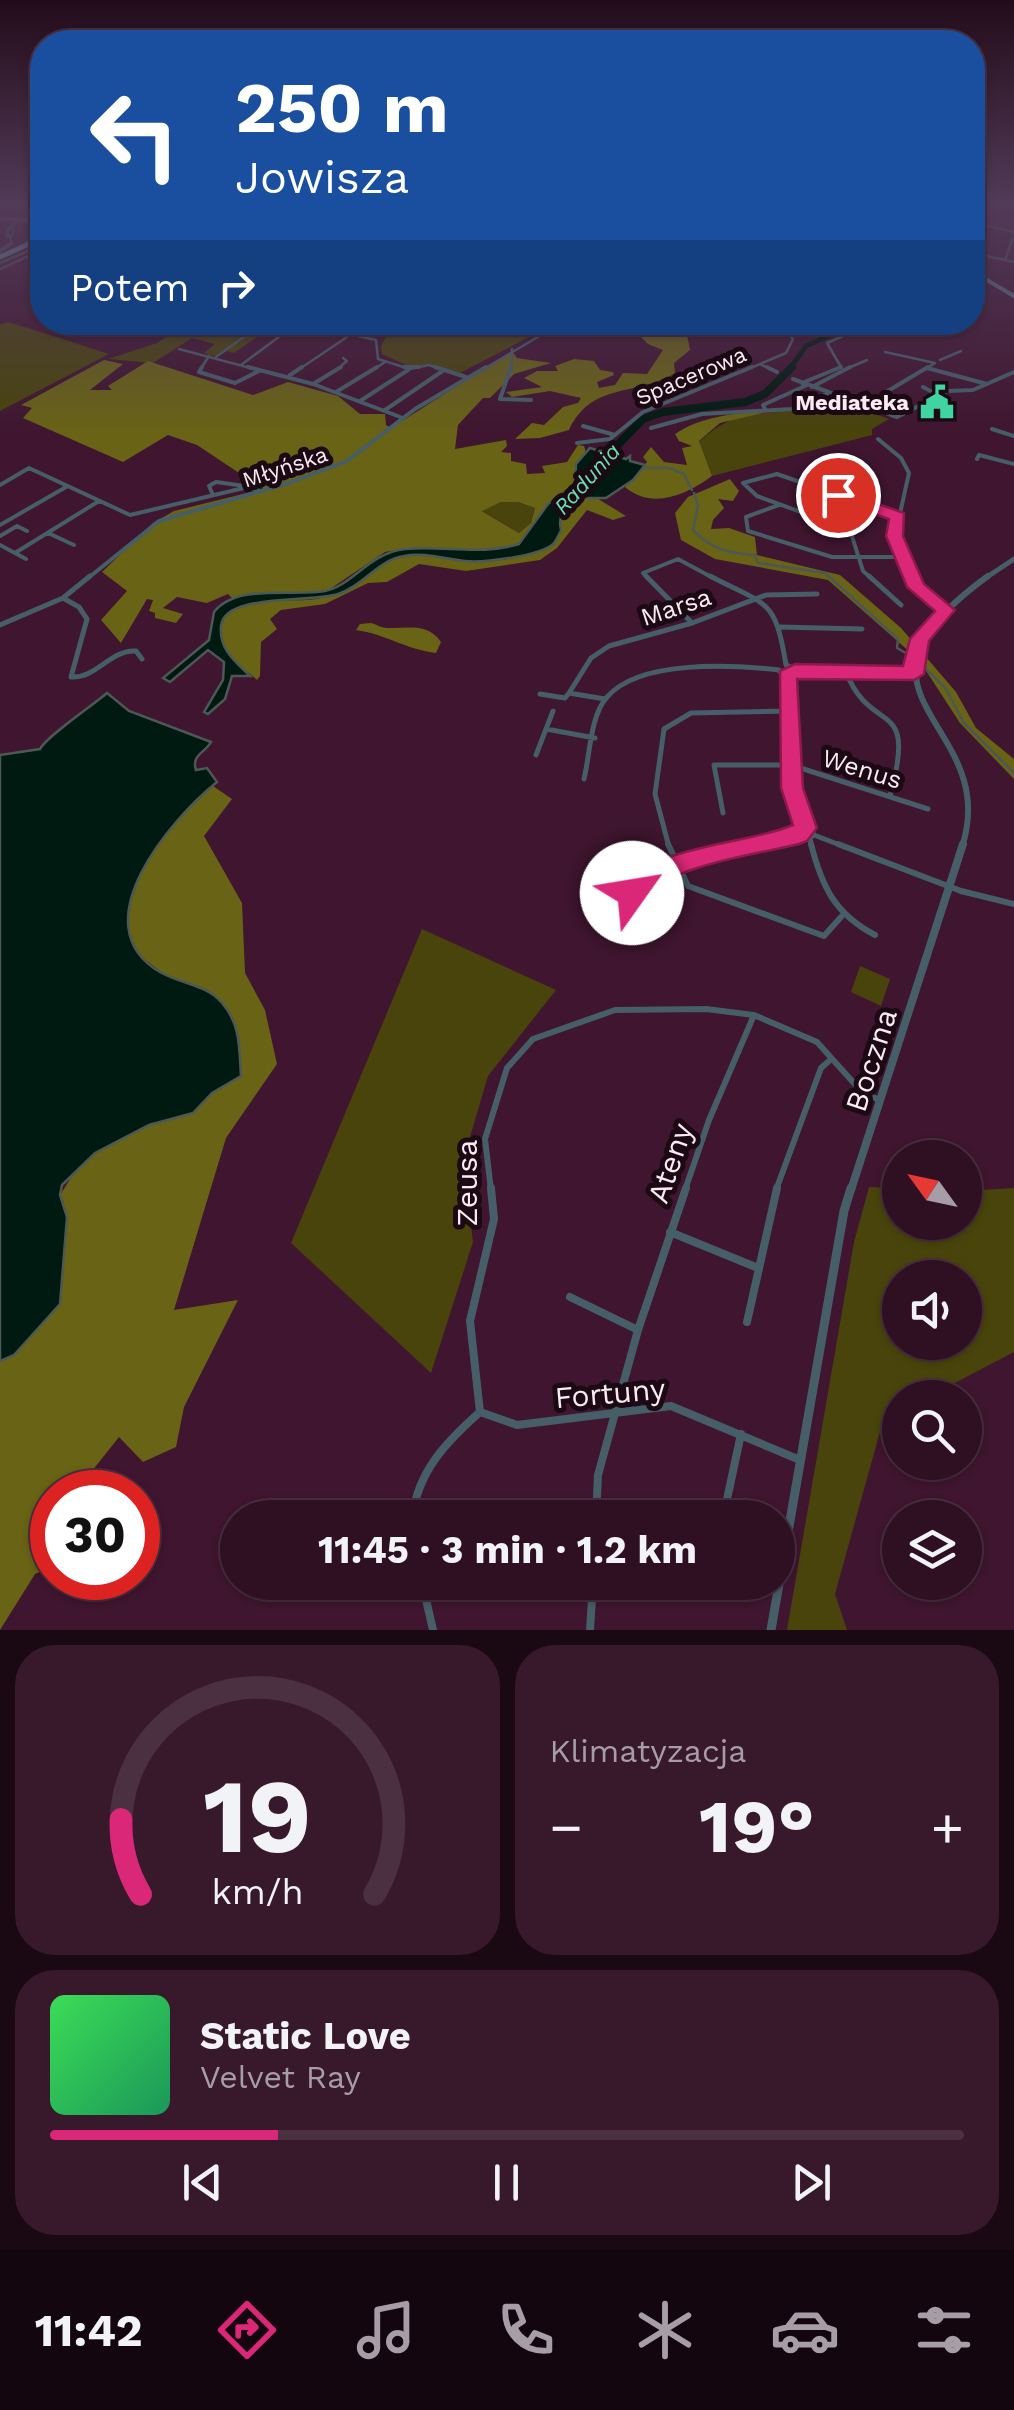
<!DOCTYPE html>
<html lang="pl">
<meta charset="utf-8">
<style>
:root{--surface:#2f1023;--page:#37192b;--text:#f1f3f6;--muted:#a79da6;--line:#4a3041;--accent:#db2777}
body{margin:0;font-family:"Work Sans",sans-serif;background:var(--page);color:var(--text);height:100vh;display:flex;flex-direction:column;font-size:38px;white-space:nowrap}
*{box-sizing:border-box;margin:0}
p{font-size:32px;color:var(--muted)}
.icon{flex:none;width:55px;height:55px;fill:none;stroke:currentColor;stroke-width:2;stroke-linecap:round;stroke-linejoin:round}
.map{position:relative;height:1630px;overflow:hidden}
.drawer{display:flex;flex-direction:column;gap:15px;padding:15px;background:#1a0913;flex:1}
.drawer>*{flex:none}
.banner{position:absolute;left:30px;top:30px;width:955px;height:305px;border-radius:40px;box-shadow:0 2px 8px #0004,0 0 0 2px var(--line);background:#1a4fa0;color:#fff;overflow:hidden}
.needle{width:65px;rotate:303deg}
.tools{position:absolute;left:882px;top:1140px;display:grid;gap:20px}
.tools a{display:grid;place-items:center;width:100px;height:100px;border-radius:50%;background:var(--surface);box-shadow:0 2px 8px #0004,0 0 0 2px var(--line);font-size:50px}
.speed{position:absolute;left:30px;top:1470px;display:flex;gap:20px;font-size:50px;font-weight:700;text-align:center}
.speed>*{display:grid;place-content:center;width:130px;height:130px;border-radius:50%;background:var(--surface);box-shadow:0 2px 8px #0004,0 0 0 2px var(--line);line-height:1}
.speed .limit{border:15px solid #d22;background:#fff;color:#111}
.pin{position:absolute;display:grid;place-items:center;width:85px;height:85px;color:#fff;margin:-42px;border:5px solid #fff;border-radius:50%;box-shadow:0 2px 10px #0007}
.me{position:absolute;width:110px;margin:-55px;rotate:58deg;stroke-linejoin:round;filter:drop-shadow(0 0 8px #0008)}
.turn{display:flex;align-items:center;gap:35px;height:210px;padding:0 40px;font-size:45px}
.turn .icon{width:130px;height:130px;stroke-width:2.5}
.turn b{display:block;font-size:70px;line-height:85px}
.then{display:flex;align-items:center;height:95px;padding:0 40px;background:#0003;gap:20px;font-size:38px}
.big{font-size:75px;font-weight:700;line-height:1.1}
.drawer .widget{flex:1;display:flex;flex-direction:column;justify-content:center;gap:15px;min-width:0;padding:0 35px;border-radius:40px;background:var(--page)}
.drawer .dial{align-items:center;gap:0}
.dial svg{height:260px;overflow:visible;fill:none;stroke:var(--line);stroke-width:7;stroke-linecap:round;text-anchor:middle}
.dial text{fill:var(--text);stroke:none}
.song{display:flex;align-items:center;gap:30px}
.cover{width:120px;height:120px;border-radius:15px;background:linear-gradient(135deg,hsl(130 70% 55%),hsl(150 70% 35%))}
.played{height:10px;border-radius:5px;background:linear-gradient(90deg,var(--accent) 25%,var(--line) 25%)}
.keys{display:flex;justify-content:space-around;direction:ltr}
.heat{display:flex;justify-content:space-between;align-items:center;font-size:55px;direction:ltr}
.drawer .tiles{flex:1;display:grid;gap:15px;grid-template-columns:1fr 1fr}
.widget:last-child{grid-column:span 2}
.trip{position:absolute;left:220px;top:1500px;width:575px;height:100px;border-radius:50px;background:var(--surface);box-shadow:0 2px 8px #0004,0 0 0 2px var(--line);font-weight:700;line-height:100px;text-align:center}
.dock{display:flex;height:160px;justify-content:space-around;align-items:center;background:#13060e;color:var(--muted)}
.dock .icon{width:70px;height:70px}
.dock .active{color:var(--accent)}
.dock b{font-size:45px;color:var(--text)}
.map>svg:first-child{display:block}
.green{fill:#48440b;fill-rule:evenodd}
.forest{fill:#686315;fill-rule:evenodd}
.water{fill:#011a11;stroke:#4c5855;stroke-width:2.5}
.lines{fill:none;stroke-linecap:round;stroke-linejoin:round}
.stream{stroke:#4c5855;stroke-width:2.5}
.river-far1{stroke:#011a11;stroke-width:5}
.river{stroke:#011a11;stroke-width:8}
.minor-far4{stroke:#465e68;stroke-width:2.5}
.minor-far3{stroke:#465e68;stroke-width:4}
.minor-far2{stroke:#465e68;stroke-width:5}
.minor-far1{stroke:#465e68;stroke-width:6}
.minor{stroke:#465e68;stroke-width:8}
.tertiary-far4{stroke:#465e68;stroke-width:4}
.tertiary-far3{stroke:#465e68;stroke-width:5}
.tertiary-far2{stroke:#465e68;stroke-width:6}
.tertiary-far1{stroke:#465e68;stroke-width:8}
.tertiary{stroke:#465e68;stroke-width:9}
.secondary{stroke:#557c8d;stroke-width:4}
.motorway{stroke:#6ba9c3;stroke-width:5}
.route{fill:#db2777;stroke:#8e194d;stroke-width:2.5}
.labels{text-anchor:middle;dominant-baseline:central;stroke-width:10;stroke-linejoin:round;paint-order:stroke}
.far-street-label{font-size:22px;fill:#fbeaf3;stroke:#1b0913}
.far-poi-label{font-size:22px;font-weight:bold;fill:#fbeaf3;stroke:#1b0913;text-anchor:end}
.far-water-label{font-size:22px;font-style:italic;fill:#6bdfb2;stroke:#1b0913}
.street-label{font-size:25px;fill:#fbeaf3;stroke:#1b0913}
.near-street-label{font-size:30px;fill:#fbeaf3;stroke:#1b0913}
</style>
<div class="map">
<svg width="1014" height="1630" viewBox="0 0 1014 1630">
<rect width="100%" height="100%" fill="#3f152f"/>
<path class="green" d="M9,322L109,354L0,411V324Z
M187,323H277L234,353L226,351L217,357L204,353L215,344L192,338L153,363L108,359L157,343Z
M427,323H556L460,373L429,364L410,367L382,354L381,346L389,332L405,334Z
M829,398L889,419L872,429V435L712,476L699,442C731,412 749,416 790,410C804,408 815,400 829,398Z
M501,502H518L535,508L531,523L519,533L481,510Z
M422,929L556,990L488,1076L463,1161L473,1242L431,1373L291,1243Z
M860,966L890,979L881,1006L851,992Z
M900,1180V1222H965V1191L1014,1188V1352L928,1397L900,1398V1413L881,1428L835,1594L847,1630H787L854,1242L869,1187L893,1188ZM900,1278H965V1342H900Z"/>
<path class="forest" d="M651,323H658L663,331L670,333L682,323H703L691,325L686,330L690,350L674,363L675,373C636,397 592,381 569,430L540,438L515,439L532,423L544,425L563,407L578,403L581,398L550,391L512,397L506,392L542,387L524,378L537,371H558L555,366L574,359L594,361L600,370L613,372L614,375L597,382L599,388L615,385L623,373L647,374L663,350L648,344L634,330Z
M512,351L517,358L551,363L514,374L490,398H483L458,425L455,449L506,440L507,446L501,452L511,453V461L526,464L527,474L545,473L542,466L567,462L578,445L584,446L586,453L573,475L575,485L548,504L519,544L477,552L402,549L385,552L327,591L233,599L228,594L207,603L177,597L163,608L183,614L176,623L155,618V613L149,611L153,600L147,599L121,643L101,620L127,591L102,572L153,523L174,511L263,489L197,445L168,435L123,462L23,418L32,408L21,405L104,360L123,364L90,390H112L108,386L148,361L253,395L288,382L338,396L360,414H385L386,425L391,428ZM501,502H518L535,508L531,523L519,533L482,511Z
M771,411L720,423L699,441L712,476C686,495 652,510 625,487L647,462L643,457L651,447L664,462L687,465L682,448L692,446L679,441L675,434C703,415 738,413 771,411Z
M730,479L739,491L733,501L718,499L724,508L713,520L711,529L729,528L755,537L757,555L840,575L901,628L956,692L976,728L1014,759V779L960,723L919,660L828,580L715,559L681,540L675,513L688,497Z
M590,488L598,493L595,497L626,516L613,520L587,510L557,548L540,560L466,571L419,564L387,582L368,583L325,604L281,610L270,619L277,629L261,642L260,676L257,680C249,672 240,668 233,661C226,655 221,643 221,634C221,590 285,604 316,599C357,593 379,556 411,555C429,554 447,560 464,561C494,564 547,557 561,530C557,513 569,499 586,497L585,491Z
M371,623C376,624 381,628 387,628C407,629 427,622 441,642L436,653C408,650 385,634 356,630L360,624Z
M213,786L232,799L204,836L242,903L245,973L265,1010L277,1064L226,1138L174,1310L238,1300L184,1407L176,1447L143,1462L119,1437L88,1476L86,1492H52V1567L35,1574L0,1630V1361L14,1355L64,1203L60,1195L79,1165L95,1153L149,1125L193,1113L212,1093L241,1075C239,1048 241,1026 223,1004C206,983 175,984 156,968C150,963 137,955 133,948C105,895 177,815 213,786Z"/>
<path class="water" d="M590,448L626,459L630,456V461L645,465L633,480L606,498H579C566,508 557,513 561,530C561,531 555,542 554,543C542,556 482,563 465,561C444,559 424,552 404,556C378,560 363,586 338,594C311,603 224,593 221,626C219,650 235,661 250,676H232L225,699L208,714L204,712L223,680L224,662L208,650L170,682L163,678L209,640L214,612C237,583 292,597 325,591C352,586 369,553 405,549C444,545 480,556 519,544L548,504L575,485L576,464Z
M107,693L129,711L211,742C205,753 191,755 196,770L207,768L217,782C172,818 79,925 160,972C180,984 206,984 222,1003C241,1025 239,1048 241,1076L212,1093L193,1113L149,1125L95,1153L62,1185L60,1195L67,1217L60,1304L14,1355L0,1361V755L40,749C47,736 92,706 107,693Z"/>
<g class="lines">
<path class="stream" d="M972,222L1014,232
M12,236L14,228
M7,237L6,231L14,222
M0,250L9,244
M0,263L42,245
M0,269L35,253
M643,468H669L684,474L692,490
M694,493L698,505L693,530C713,550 727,553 755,555L758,563L825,573L898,639L897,648L909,655
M918,661L946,689L964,723L1014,773"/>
<path class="river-far1" d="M789,370L806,346L859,322"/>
<path class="river" d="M600,463L643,419L663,412L745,402L765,394L792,367"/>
<path class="minor-far4" d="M972,218L982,205
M0,252L12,244L8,232L19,219
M972,253L1014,262
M1005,260L1013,238
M330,330L376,340L378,359L410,369L429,365L443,370
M179,349L258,370
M885,352L935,363L924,370
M216,357L252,331
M940,360L961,351
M760,364L772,370
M241,365L299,322
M927,368L933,370
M200,370L209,356
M298,370L347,337
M336,370L347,361L343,358
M373,370L385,362
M482,370L563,322
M511,370L512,349
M746,370L786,353L793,339L779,322
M835,370L841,367L827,343L850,333
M844,370L867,360"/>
<path class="minor-far3" d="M202,367L199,372L235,383L259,371
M248,367L313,384L403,418
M404,367H419
M435,367L466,377
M511,367L500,399L531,400
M767,367L777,372
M927,368L987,384
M290,375L302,367
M793,379L897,417L948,391L973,390L1014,372
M802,383L841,367
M313,384L341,367
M812,387L850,367
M923,387L938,395
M336,392L377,367
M360,401L408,370
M861,407L928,367
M385,410L444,370
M766,411L763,405L807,385
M583,426L615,435
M651,428L702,414L791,409L827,394
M992,429L1014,436
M878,439L901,458L909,473L897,527L901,555L913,579
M577,443L610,439L643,412L752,367
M977,459L979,455L1014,464
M0,485L29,468L130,515L248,487L260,491
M213,495L209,486L216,482L245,486
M779,505L746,517L748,531L832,557H902
M0,525L66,487
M48,533L74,545
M0,536L17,526L27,531
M0,545L26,559
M15,553L99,501
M87,579L159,521L289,483L347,461L415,409L486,367
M649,579L643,573L678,559L715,579
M872,579L863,571L850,530L757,496L743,483L777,474L897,516"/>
<path class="minor-far2" d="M646,576L692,623
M710,576C767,606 775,597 786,665
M869,576L901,605
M911,576L946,610
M63,598L79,607L87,619L71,677C96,679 111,649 136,651L142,659
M0,625L63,598L90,576
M780,627L862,629
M787,665L795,671L787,676
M779,671L787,676L792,788L805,827
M796,671L913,673
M846,672C872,738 918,694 890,796
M540,694L565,698L569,693
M605,699L569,693L591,658L609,646L692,623L766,595L817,594
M546,729L595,738
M536,755L553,711
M584,779C590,755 590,716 607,697C640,659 733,665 779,670
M723,813L714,765H791L928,809
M802,828L811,829L814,835L807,839L799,834Z
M814,835L845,847
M810,839L812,847
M669,847L655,794L664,729L691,713L790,711
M742,847L799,834"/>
<path class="minor-far1" d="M668,844L688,886L824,936L841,917
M811,844C822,887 835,914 875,935
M838,844L961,891L1014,904
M632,893L665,870L754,844
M491,1190L485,1139L507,1068L533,1039L615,1010L706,1009L754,1015L817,1042L861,1091L879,1100
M685,1190L709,1120L754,1015
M776,1190L821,1068L830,1060"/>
<path class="minor" d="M670,1232L758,1268
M570,1297L638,1330L598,1475L596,1518
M747,1322L777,1188
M638,1330L686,1188
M480,1412L470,1321L494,1219L491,1188
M480,1412L517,1425L671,1406L800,1460
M412,1518C418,1471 446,1442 480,1412
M723,1518L741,1434
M422,1582L433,1630
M590,1630L593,1582"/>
<path class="tertiary-far4" d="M0,219L42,221"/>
<path class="tertiary-far3" d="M984,579L1014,559"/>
<path class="tertiary-far2" d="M962,847C1003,720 820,698 988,576"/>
<path class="tertiary-far1" d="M851,1190L963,844"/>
<path class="tertiary" d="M771,1630L844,1211L851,1188"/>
<path class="secondary" d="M972,271L1014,296"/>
<path class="motorway" d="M0,257L42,238"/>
</g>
<linearGradient id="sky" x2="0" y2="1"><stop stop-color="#230c1a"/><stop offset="0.47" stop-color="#523b58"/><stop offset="1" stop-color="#523b58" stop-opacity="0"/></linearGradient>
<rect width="1014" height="434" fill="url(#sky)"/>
<path class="route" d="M838,490L904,513L903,536L924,584L955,610L929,641L924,674L914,680L797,679L803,788L817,828L807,841L799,844C755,855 669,865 641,900H623L620,893C644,845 748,845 793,825L781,788L780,671L795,664L903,666L910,639L935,611L907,587L886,536L889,519L832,499V491Z"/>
<defs>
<g id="civic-bare" transform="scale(2.7)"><path d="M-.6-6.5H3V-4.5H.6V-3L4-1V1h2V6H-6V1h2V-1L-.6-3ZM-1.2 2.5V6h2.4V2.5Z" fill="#40d4a2" stroke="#1b0913" stroke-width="2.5" paint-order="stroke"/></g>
</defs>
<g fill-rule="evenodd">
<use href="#civic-bare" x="937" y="402"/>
</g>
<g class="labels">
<g class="far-street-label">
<text transform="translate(691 376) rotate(-23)">Spacerowa</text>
<text transform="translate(285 467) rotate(-18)">Młyńska</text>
</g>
<g class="far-poi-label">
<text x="909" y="402">Mediateka</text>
</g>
<g class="far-water-label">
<text transform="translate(587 479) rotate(-48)">Radunia</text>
</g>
<g class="street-label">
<text transform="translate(676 607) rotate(-18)">Marsa</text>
<text transform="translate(862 769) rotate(17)">Wenus</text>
</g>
<g class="near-street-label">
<text transform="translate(871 1060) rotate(-72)">Boczna</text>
<text transform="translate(670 1163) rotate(-71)">Ateny</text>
<text transform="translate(466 1183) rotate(-90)">Zeusa</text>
<text transform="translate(610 1393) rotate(-5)">Fortuny</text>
</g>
</g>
</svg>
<div class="tools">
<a><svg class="needle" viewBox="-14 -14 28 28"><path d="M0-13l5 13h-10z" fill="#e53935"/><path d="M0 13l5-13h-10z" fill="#a79da6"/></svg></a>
<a><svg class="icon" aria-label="sound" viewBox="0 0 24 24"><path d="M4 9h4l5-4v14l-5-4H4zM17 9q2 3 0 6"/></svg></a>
<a><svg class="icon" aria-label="search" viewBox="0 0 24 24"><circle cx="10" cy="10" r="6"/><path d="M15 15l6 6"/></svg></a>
<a><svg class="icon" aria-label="layers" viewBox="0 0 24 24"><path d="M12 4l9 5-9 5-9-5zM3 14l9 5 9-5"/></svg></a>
</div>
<div class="speed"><div class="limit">30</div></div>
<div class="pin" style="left:838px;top:495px;background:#d93025"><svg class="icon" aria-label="arrive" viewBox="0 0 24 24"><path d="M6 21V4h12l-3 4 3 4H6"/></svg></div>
<svg class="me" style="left:632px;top:893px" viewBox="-20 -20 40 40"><circle r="19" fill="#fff"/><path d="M0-13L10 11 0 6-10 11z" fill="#db2777"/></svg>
<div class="trip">11:45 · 3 min · 1.2 km</div>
<div class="banner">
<div class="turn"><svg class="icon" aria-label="left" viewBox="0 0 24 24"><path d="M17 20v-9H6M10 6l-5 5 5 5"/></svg><div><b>250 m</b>Jowisza</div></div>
<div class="then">Potem<svg class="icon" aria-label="right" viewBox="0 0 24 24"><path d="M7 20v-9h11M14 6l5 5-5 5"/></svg></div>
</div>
</div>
<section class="drawer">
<div class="tiles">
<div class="widget dial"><svg viewBox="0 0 100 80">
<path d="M14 69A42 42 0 1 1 86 69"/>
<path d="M14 69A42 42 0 0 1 8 46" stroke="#db2777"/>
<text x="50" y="56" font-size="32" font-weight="700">19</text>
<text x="50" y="72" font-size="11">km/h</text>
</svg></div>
<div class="widget"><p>Klimatyzacja</p>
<div class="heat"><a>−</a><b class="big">19°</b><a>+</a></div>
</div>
<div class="widget">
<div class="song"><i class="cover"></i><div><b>Static Love</b><p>Velvet Ray</p></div></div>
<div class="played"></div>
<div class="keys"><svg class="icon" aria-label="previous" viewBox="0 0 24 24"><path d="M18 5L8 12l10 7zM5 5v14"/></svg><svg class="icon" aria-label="pause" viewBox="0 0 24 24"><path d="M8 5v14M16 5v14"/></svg><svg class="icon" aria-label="next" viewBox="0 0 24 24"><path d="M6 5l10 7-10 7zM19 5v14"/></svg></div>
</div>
</div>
</section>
<nav class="dock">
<b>11:42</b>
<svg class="icon active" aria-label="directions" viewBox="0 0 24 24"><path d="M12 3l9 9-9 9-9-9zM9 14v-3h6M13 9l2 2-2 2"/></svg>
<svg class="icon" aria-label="music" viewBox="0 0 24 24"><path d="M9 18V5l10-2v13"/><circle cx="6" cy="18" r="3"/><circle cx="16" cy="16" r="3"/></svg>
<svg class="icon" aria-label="phone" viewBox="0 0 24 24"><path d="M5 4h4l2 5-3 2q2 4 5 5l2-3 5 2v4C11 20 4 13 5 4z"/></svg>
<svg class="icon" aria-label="climate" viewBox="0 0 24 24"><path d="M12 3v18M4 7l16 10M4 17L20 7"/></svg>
<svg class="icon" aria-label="car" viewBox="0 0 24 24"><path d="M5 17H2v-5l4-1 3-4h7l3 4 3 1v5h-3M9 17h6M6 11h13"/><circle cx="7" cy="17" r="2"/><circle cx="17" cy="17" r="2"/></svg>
<svg class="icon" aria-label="filters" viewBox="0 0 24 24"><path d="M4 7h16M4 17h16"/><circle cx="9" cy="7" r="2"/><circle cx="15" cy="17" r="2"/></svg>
</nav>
